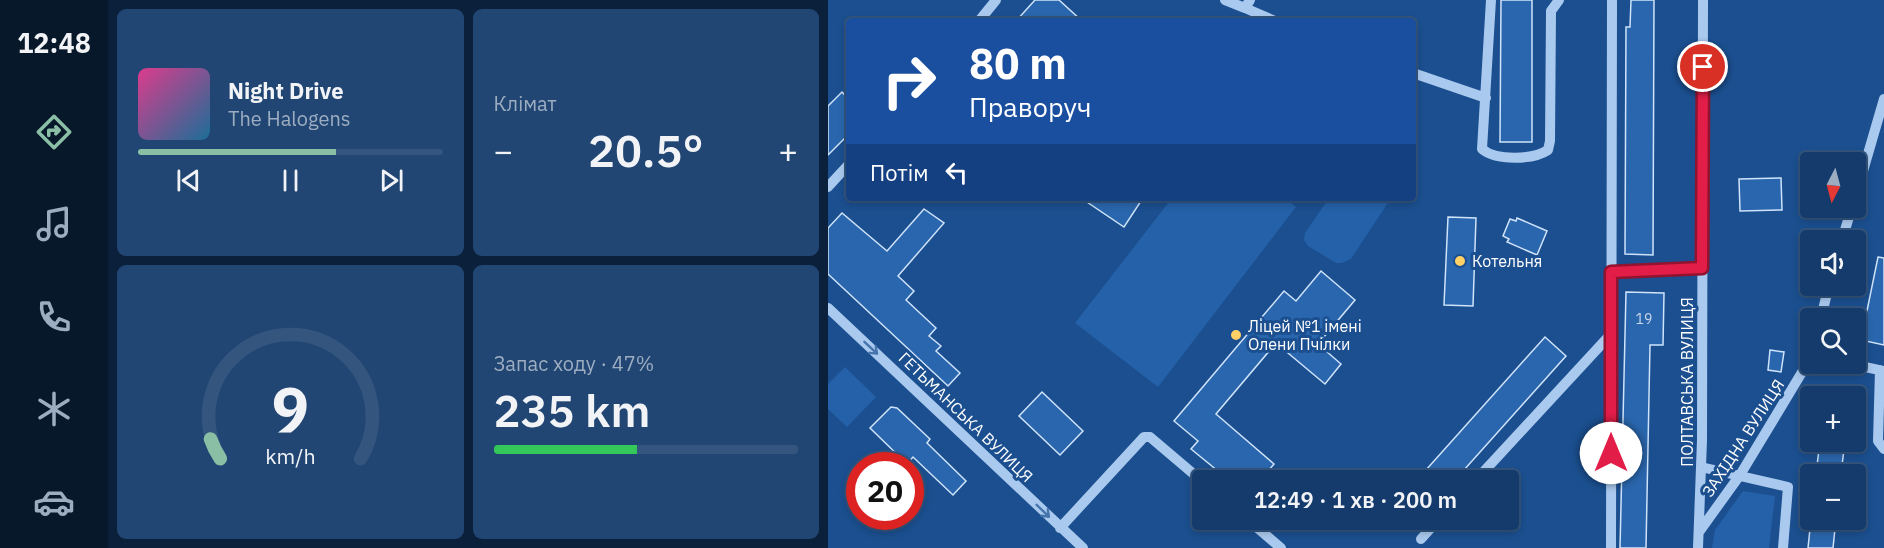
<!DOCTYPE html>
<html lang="uk">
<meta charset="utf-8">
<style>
:root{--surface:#143b6b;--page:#214673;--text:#f1f3f6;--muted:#9dadc1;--line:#33557e;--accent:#8abfa5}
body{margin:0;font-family:"IBM Plex Sans",sans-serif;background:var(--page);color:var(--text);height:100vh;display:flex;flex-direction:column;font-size:22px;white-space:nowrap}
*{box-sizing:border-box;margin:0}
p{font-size:20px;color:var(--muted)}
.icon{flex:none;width:33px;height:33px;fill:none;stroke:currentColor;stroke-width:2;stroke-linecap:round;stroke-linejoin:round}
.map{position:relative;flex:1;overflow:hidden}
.sheet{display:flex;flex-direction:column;gap:9px;padding:9px;background:#0b203b;width:720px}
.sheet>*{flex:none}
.guide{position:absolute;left:18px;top:18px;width:570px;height:183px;border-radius:6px;box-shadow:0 3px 9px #0003,0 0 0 2px var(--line);background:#1a4fa0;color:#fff;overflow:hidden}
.needle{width:39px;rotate:186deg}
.tools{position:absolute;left:972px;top:152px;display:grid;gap:12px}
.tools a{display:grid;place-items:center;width:66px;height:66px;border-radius:6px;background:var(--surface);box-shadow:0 3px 9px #0003,0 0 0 2px var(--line);font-size:30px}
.speed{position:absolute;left:18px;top:452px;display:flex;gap:12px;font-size:30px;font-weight:700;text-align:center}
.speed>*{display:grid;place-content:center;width:78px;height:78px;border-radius:50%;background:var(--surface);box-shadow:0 3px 9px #0003,0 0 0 2px var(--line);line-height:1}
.speed .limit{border:9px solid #d22;background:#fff;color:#111}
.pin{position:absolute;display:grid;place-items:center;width:51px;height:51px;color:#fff;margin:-26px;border:3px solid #fff;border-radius:50%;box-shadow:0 2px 6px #0007}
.me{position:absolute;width:66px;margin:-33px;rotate:0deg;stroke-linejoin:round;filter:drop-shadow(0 0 4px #0008)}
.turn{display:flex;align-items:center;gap:21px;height:126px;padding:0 24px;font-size:27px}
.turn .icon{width:78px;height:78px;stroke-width:2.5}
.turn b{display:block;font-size:42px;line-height:51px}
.then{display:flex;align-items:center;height:57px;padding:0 24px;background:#0003;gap:12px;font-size:22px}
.big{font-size:45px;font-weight:600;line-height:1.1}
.sheet .tile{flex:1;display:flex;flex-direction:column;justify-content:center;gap:9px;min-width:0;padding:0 21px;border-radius:9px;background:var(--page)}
.sheet .dial{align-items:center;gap:0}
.dial svg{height:156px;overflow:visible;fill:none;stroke:var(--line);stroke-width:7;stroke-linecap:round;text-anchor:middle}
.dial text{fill:var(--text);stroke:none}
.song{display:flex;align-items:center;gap:18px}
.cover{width:72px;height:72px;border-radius:9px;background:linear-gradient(135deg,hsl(330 70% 55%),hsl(200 70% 35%))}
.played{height:6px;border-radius:3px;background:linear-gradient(90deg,var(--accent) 65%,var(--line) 65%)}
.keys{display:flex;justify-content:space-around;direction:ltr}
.heat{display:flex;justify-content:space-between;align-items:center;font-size:33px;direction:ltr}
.charge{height:9px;border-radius:4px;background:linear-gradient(90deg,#34c759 47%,var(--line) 0)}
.sheet .tiles{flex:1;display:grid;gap:9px;grid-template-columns:repeat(2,1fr)}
.trip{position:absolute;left:364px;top:470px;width:327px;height:60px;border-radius:6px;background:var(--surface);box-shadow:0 3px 9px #0003,0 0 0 2px var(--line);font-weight:600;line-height:60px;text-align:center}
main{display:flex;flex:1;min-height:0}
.dock{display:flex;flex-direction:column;width:108px;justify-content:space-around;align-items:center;background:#08182b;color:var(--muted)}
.dock .icon{width:42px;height:42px}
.dock .current{color:var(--accent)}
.dock b{font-size:27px;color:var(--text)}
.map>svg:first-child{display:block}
.green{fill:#2461a8}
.building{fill:#2a66ad;stroke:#cfe3fa;stroke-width:1.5}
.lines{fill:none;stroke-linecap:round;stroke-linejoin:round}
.minor{stroke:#a9c9ee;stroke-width:10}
.oneway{stroke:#4674ac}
.route-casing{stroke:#92132f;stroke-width:15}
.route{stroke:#e11d48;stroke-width:10}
.poi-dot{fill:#ffd166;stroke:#1b4f8f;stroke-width:2}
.labels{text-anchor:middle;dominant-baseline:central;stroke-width:6;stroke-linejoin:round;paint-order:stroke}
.number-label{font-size:14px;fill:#cad9ea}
.poi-label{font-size:16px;fill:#fff;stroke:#1b4f8f;text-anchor:start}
.street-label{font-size:16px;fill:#fff;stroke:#1b4f8f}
</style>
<main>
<nav class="dock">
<b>12:48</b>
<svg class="icon current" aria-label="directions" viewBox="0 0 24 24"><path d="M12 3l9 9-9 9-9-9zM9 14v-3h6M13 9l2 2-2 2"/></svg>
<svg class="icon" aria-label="music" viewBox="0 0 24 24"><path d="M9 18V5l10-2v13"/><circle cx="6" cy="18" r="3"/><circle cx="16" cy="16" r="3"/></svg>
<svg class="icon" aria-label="phone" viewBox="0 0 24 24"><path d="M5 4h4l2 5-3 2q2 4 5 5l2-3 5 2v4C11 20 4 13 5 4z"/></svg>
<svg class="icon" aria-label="climate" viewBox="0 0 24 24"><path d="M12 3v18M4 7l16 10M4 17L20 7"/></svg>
<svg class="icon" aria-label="car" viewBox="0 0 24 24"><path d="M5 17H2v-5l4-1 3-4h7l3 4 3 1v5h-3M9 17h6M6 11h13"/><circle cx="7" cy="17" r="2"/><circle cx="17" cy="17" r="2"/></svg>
</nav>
<section class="sheet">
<div class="tiles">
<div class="tile">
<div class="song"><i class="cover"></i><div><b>Night Drive</b><p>The Halogens</p></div></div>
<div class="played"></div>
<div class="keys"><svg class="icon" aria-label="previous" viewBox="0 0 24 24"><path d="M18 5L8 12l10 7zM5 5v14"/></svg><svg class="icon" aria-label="pause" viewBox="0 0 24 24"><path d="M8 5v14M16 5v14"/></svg><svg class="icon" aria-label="next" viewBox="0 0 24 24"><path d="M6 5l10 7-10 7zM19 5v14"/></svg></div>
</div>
<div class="tile"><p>Клімат</p>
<div class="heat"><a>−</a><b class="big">20.5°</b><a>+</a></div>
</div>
<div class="tile dial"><svg viewBox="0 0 100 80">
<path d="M14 69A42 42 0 1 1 86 69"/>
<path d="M14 69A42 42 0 0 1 9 59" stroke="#8abfa5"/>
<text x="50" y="56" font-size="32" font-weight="700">9</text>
<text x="50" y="72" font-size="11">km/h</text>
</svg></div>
<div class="tile"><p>Запас ходу · 47%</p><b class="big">235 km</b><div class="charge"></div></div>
</div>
</section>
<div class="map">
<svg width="1056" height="548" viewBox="0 0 1056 548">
<rect width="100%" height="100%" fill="#1b4f8f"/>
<path class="green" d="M344,198H457L468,207L330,387L247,323Z
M501,198H563L523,259L514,263H508L480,246L476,240L477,233Z
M17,367L48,397L19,427L0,409V384Z
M915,491L947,496L941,548H884L887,530Z"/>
<path class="building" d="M207,0H231L254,21H188Z
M673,0H704V142H672Z
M803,0H826L825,255L797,254L798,27H802Z
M14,92L21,100V134L0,155V106Z
M953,178L954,210L912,211L911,179Z
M253,198H315L296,227Z
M96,209L116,223L70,276L86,291L78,300L108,328L101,336L113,346L108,351L132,373L120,386L0,274V228L14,213L59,251Z
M620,217L648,218L645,306L616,305Z
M689,218L719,231L709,255L679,242L681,239L675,236L682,219L688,221Z
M1050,257L1056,258V345L1033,340Z
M493,271L527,300L490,344L513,364L497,384L448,343L388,414L446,464L432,480H401L363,449L370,441L346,421L456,291L468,301Z
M798,292L836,293L835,345H822L818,548H792Z
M717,337L738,356L627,480H589Z
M942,350L956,352L953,372L940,370Z
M214,392L255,431L232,455L191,416Z
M63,407L69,408L102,439L99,443L138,481L125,495L85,457L79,464L42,428Z
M992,441H1017L1013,474H988Z
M983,519H1008L1005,548H980Z"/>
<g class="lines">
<path class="minor" d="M397,0L417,8L422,0
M663,0L654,149C668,161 705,160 720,150L722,141L723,11L731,0
M417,8L447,21
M151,21L168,0
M585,73L658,98
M0,187L21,164
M1028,195L1056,99
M1014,240L1024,207
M783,272L874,268
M0,308L255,548
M993,318L1001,285
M1019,363L1056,371
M1052,370L1050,441L1056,449
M873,467L960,487L955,548
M648,480L783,334
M419,519L453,548
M232,528L316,437H322L375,482
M871,532L912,475L982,359
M593,539L611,519
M783,548L784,0
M870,548L874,440L875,0"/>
</g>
<defs><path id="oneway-shaft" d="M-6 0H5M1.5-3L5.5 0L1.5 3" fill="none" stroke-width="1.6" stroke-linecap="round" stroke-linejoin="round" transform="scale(1.5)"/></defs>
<g class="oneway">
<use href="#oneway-shaft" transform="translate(43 348) rotate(43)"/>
<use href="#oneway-shaft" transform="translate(215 511) rotate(44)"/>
</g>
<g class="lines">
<g class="route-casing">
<path id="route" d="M783,453V272L874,268L875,67"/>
</g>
<use href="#route" class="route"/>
</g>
<g class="poi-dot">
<circle cx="632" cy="261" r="6"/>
<circle cx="408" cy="335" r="6"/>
</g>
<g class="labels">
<g class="number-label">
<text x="816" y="319">19</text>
</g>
<g class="poi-label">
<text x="644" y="261">Котельня</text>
<text x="420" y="326">Ліцей №1 імені<tspan x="420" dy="18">Олени Пчілки</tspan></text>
</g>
<g class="street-label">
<text transform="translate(859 382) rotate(-90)">ПОЛТАВСЬКА ВУЛИЦЯ</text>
<text transform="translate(138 417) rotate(44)">ГЕТЬМАНСЬКА ВУЛИЦЯ</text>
<text transform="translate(915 438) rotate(-57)">ЗАХІДНА ВУЛИЦЯ</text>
</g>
</g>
</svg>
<div class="tools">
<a><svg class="needle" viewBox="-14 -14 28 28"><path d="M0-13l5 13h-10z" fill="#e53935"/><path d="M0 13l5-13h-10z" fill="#9dadc1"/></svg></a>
<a><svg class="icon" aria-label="sound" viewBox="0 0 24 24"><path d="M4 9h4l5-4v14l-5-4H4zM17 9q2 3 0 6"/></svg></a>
<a><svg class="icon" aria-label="search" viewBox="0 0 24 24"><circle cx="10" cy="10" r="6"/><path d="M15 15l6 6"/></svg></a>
<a>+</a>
<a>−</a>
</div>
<div class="speed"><div class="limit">20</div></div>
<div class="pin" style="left:875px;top:67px;background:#d93025"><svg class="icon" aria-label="arrive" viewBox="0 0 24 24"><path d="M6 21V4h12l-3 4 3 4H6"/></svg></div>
<svg class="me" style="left:783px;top:453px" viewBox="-20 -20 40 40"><circle r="19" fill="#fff"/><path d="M0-13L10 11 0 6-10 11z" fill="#e11d48"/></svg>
<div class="trip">12:49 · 1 хв · 200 m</div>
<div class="guide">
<div class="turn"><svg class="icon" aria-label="right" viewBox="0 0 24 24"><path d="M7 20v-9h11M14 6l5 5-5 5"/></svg><div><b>80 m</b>Праворуч</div></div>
<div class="then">Потім<svg class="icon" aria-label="left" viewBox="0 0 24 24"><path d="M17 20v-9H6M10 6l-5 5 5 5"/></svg></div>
</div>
</div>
</main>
